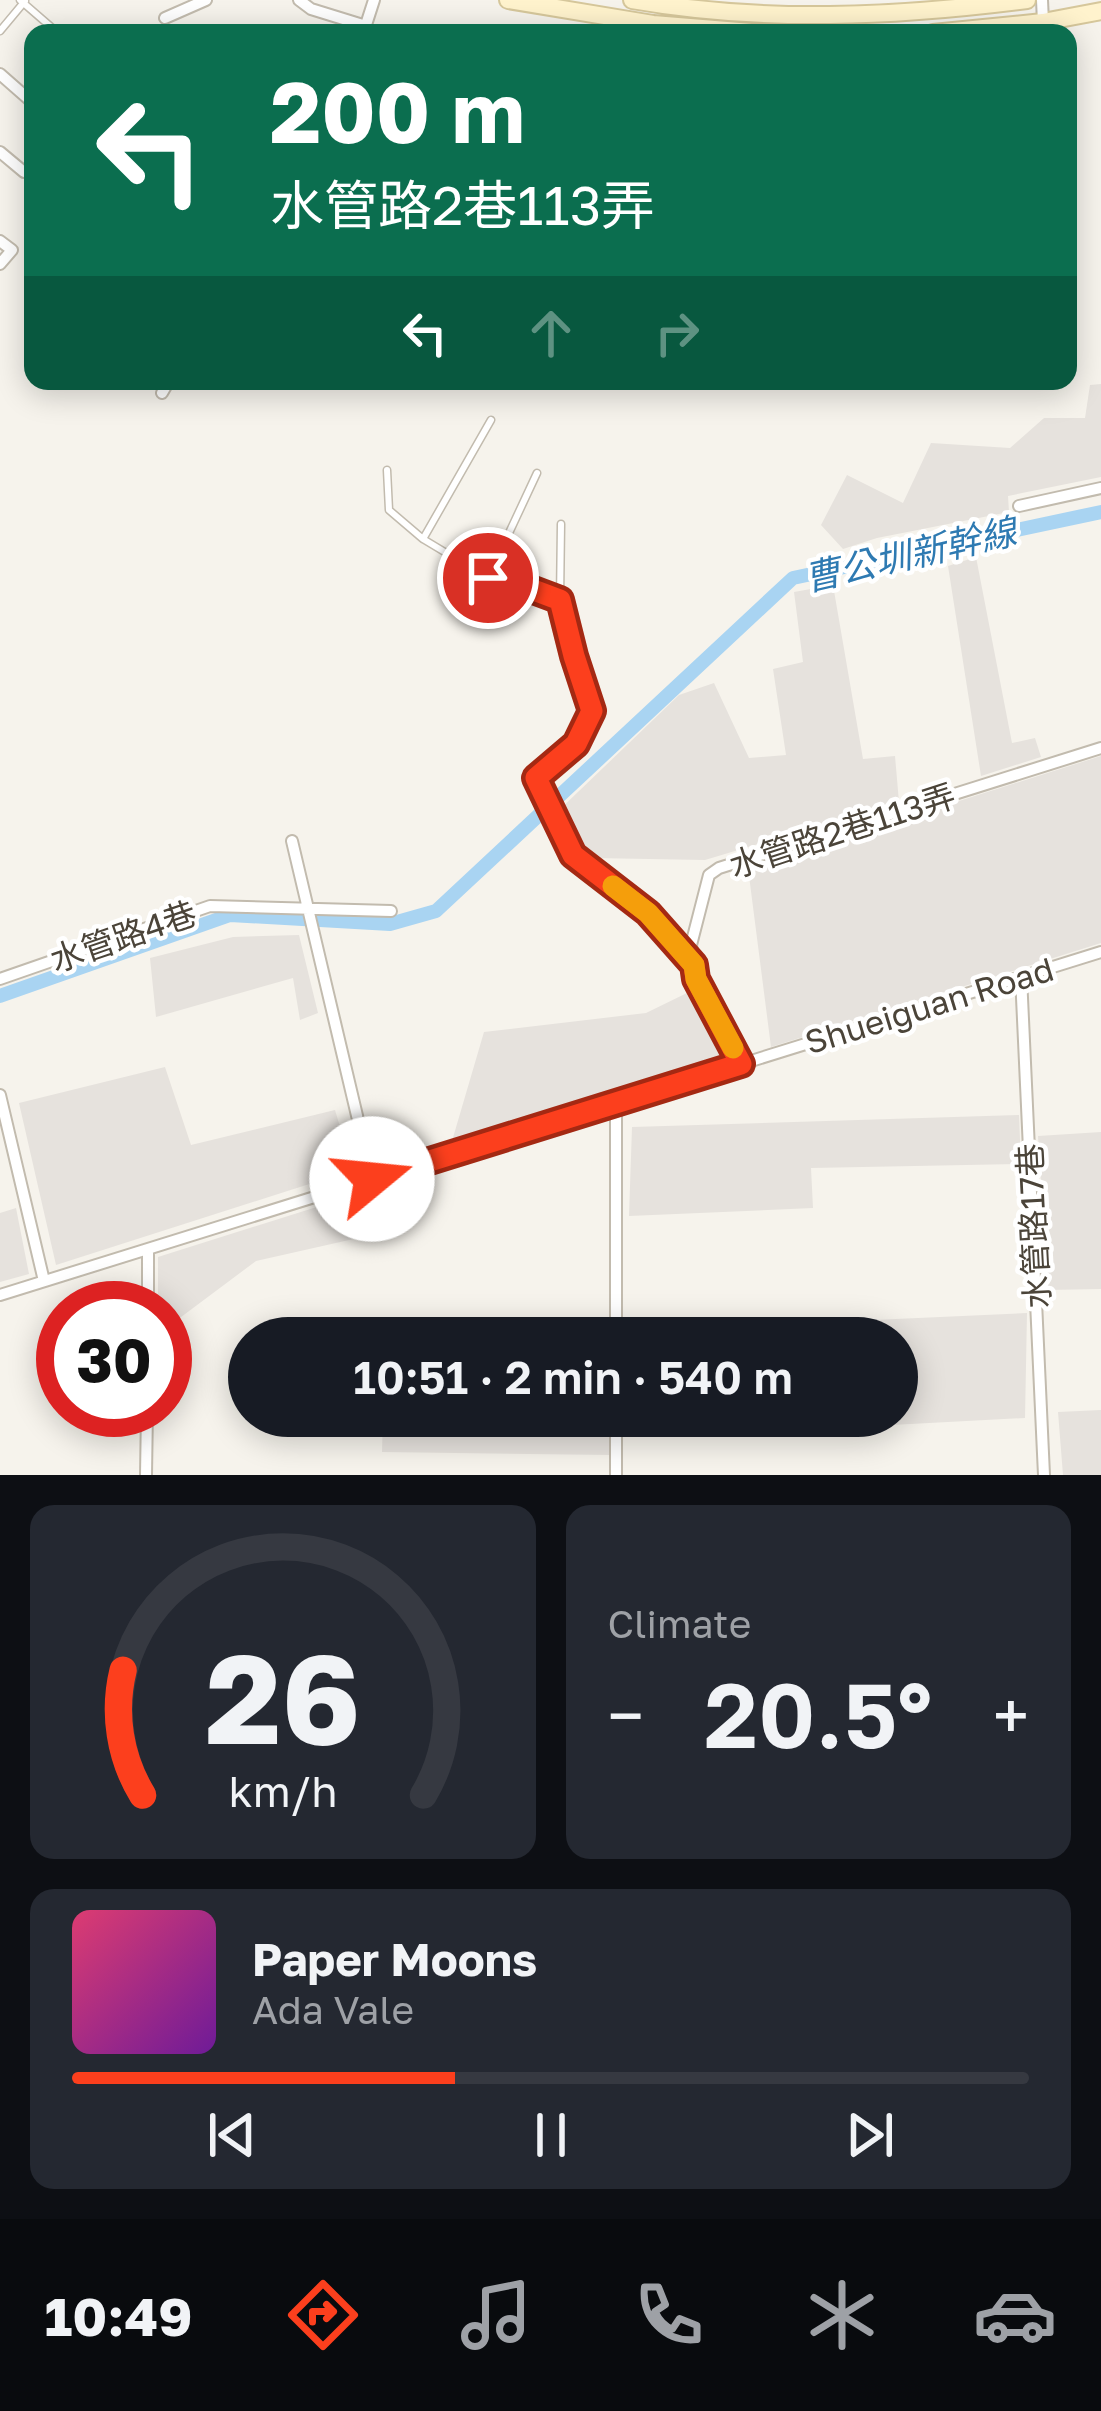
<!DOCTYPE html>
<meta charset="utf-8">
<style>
:root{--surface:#171b24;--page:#242831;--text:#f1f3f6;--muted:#9ea1a6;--line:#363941;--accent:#fc3f1d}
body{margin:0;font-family:"Golos Text","Noto Sans TC",sans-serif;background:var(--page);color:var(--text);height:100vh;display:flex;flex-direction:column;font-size:45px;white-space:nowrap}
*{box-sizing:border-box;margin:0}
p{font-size:39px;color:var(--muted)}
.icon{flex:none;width:66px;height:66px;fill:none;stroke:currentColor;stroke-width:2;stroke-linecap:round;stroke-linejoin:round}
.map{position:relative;height:1475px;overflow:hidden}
.sheet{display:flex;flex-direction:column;gap:30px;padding:30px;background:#0d0f14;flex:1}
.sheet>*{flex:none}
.top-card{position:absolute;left:24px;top:24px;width:1053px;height:366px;border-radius:24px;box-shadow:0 6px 30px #0003;background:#0b6e4f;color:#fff;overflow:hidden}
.speed{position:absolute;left:36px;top:1281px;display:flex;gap:24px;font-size:60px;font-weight:700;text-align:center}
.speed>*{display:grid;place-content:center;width:156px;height:156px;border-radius:50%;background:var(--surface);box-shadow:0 6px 30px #0003;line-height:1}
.speed .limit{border:18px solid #d22;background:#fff;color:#111}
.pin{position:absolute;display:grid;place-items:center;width:102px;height:102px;color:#fff;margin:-51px;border:6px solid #fff;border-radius:50%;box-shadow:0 3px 12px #0007}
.me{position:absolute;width:132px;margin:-66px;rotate:73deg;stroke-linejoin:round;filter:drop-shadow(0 0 9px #0008)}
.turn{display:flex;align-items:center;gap:42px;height:252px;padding:0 48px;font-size:54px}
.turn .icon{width:156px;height:156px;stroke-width:2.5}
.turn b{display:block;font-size:84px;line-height:102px}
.lanes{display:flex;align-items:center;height:114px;padding:0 48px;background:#0003;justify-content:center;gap:60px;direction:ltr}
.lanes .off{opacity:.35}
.big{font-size:90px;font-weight:600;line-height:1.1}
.sheet .widget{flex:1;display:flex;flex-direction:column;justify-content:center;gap:18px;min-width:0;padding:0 42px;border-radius:24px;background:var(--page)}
.sheet .dial{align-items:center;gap:0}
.dial svg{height:312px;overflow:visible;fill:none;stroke:var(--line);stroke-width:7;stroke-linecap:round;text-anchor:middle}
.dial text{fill:var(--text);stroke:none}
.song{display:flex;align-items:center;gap:36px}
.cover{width:144px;height:144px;border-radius:18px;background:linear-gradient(135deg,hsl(340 70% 55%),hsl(280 70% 35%))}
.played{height:12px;border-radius:6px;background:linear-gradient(90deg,var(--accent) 40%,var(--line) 40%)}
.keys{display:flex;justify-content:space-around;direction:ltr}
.heat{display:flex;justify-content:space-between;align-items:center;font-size:66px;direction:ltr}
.sheet .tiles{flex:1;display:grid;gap:30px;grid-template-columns:1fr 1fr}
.widget:last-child{grid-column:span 2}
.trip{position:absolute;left:228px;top:1317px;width:690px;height:120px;border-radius:60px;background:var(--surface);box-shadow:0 6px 30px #0003;font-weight:600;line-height:120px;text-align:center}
.tabs{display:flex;height:192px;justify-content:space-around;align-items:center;background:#090b0e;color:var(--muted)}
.tabs .icon{width:84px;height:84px}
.tabs .active{color:var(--accent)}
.tabs b{font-size:54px;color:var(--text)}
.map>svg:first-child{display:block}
.industrial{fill:#e6e2dd}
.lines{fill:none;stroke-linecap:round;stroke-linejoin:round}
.canal{stroke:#a9d4f2;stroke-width:14}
.lane-casing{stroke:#c2bbae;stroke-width:9}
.street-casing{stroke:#c2bbae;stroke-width:14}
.secondary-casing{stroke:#d6c79b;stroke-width:20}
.lane{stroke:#fff;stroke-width:6}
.street{stroke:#fff;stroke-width:10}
.secondary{stroke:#fff3cd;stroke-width:16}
.route-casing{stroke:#a42913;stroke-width:30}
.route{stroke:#fc3f1d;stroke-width:21}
.slow{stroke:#f59e0b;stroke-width:21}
.labels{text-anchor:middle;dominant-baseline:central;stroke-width:9;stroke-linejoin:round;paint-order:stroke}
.street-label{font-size:33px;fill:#4b4439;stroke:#fff}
.water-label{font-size:36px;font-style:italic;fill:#2e7ab2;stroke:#fff}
</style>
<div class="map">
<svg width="1101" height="1475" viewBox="0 0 1101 1475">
<rect width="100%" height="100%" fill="#f6f3ec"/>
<path class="industrial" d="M1101,384V477L1008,496L1009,512L877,538L843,549L821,525L847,475L903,503L931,443L1010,448L1044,418H1085L1090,385Z
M976,557L1012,743L1035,738L1041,757L981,776L948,566Z
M833,585L863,759L895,756L899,802L705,860L593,858L554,815L679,695L714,683L749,758L786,755L773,669L803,662L794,592Z
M1101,756V943L771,1047L748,868Z
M299,935L318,1013L300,1020L293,978L156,1017L150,958L233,937Z
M689,992L724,1060L452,1141L484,1032L646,1013Z
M165,1067L191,1145L335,1110L353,1170L56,1265L19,1103Z
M1019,1115L1021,1164L811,1168L813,1208L629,1216L632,1127Z
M1101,1132V1289L1048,1290L1038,1136Z
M377,1188L389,1231L256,1261L165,1329V1308H158V1257Z
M16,1208L29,1274L0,1282V1213Z
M1027,1313L1025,1418L817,1429L816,1416H897V1338H633V1331Z
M1101,1410V1475H1063L1058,1412Z
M383,1416H612L611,1455L382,1452Z"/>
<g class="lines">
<path class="canal" d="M0,996L230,915L390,924L436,911L793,578L1101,512"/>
<g class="lane-casing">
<path id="lane" d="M20,0L58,33
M0,31L25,1
M387,470L389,510L423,539L488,578L507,580L560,600L574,657L592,711L576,744L536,778L573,855L648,913L691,962
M423,539L491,420
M488,578L537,473
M560,600L561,524"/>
</g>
<g class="street-casing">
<path id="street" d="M299,0L311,9L366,26
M1042,0L1043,22
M165,18L206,0
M364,31L374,0
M0,74L33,103
M0,152L24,172
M0,241L12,250L0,264
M162,393L169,381
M1019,506L1101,488
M292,841L372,1179
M1021,976L1044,1475
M0,979L210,906L391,911
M741,1064L696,979L691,945L709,875L719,868L1101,748
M0,1095L44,1281
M616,1103V1338
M0,1295L1101,952
M148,1308V1249
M616,1416V1475
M146,1475L147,1410"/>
</g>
<g class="secondary-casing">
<path id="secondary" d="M508,0L653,24L765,33
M632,0C764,23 895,17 1027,0
M933,33L1043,22L1101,11"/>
</g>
<use href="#lane" class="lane"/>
<use href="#street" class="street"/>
<use href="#secondary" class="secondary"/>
</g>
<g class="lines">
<g class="route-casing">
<path id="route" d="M372,1179L741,1064L696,979L694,965L648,913L573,855L536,778L576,744L592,711L574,656L560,600L507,580L488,578"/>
</g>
<use href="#route" class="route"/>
<path class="slow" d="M613,886L648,913L694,965L696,979L733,1048"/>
</g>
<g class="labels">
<g class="street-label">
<text transform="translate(842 830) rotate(-18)">水管路2巷113弄</text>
<text transform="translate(123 936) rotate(-19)">水管路4巷</text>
<text transform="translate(929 1005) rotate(-17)">Shueiguan Road</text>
<text transform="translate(1033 1226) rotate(-93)">水管路17巷</text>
</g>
<g class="water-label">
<text transform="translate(910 554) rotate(-13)">曹公圳新幹線</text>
</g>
</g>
</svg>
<div class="speed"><div class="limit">30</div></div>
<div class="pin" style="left:488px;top:578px;background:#d93025"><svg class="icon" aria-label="arrive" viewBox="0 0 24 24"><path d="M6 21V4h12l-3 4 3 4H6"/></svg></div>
<svg class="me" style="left:372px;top:1179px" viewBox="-20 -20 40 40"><circle r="19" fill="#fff"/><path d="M0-13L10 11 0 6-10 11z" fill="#fc3f1d"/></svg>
<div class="trip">10:51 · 2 min · 540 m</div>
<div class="top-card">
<div class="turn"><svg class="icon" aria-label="left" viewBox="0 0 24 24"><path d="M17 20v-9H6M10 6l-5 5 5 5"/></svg><div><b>200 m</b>水管路2巷113弄</div></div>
<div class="lanes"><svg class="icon" aria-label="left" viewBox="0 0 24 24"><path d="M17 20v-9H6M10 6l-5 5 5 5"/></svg><svg class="icon off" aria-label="ahead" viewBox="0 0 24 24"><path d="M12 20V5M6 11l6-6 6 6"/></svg><svg class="icon off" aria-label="right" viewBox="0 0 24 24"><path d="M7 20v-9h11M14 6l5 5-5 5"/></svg></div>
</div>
</div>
<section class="sheet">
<div class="tiles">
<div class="widget dial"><svg viewBox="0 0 100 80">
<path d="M14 69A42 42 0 1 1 86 69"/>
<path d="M14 69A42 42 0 0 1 9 37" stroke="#fc3f1d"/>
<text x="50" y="56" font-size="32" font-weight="700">26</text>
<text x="50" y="72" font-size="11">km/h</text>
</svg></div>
<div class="widget"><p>Climate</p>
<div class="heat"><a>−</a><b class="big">20.5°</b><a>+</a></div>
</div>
<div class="widget">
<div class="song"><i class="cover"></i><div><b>Paper Moons</b><p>Ada Vale</p></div></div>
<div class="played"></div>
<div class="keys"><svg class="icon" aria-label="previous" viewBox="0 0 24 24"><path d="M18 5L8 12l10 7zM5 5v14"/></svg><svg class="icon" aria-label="pause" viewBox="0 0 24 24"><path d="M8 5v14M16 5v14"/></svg><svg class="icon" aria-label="next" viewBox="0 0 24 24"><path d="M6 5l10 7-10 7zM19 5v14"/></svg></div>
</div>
</div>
</section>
<nav class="tabs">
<b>10:49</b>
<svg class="icon active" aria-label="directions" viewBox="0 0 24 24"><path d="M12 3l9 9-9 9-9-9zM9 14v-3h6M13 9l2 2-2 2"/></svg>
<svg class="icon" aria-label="music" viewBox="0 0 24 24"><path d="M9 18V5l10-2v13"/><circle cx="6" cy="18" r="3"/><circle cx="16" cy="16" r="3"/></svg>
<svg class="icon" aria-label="phone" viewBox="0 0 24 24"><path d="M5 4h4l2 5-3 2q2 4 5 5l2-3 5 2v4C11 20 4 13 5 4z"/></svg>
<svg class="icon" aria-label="climate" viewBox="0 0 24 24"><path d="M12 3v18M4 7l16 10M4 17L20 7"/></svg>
<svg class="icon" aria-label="car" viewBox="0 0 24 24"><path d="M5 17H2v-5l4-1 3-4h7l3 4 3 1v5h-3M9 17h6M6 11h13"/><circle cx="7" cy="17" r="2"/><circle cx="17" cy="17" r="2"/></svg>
</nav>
